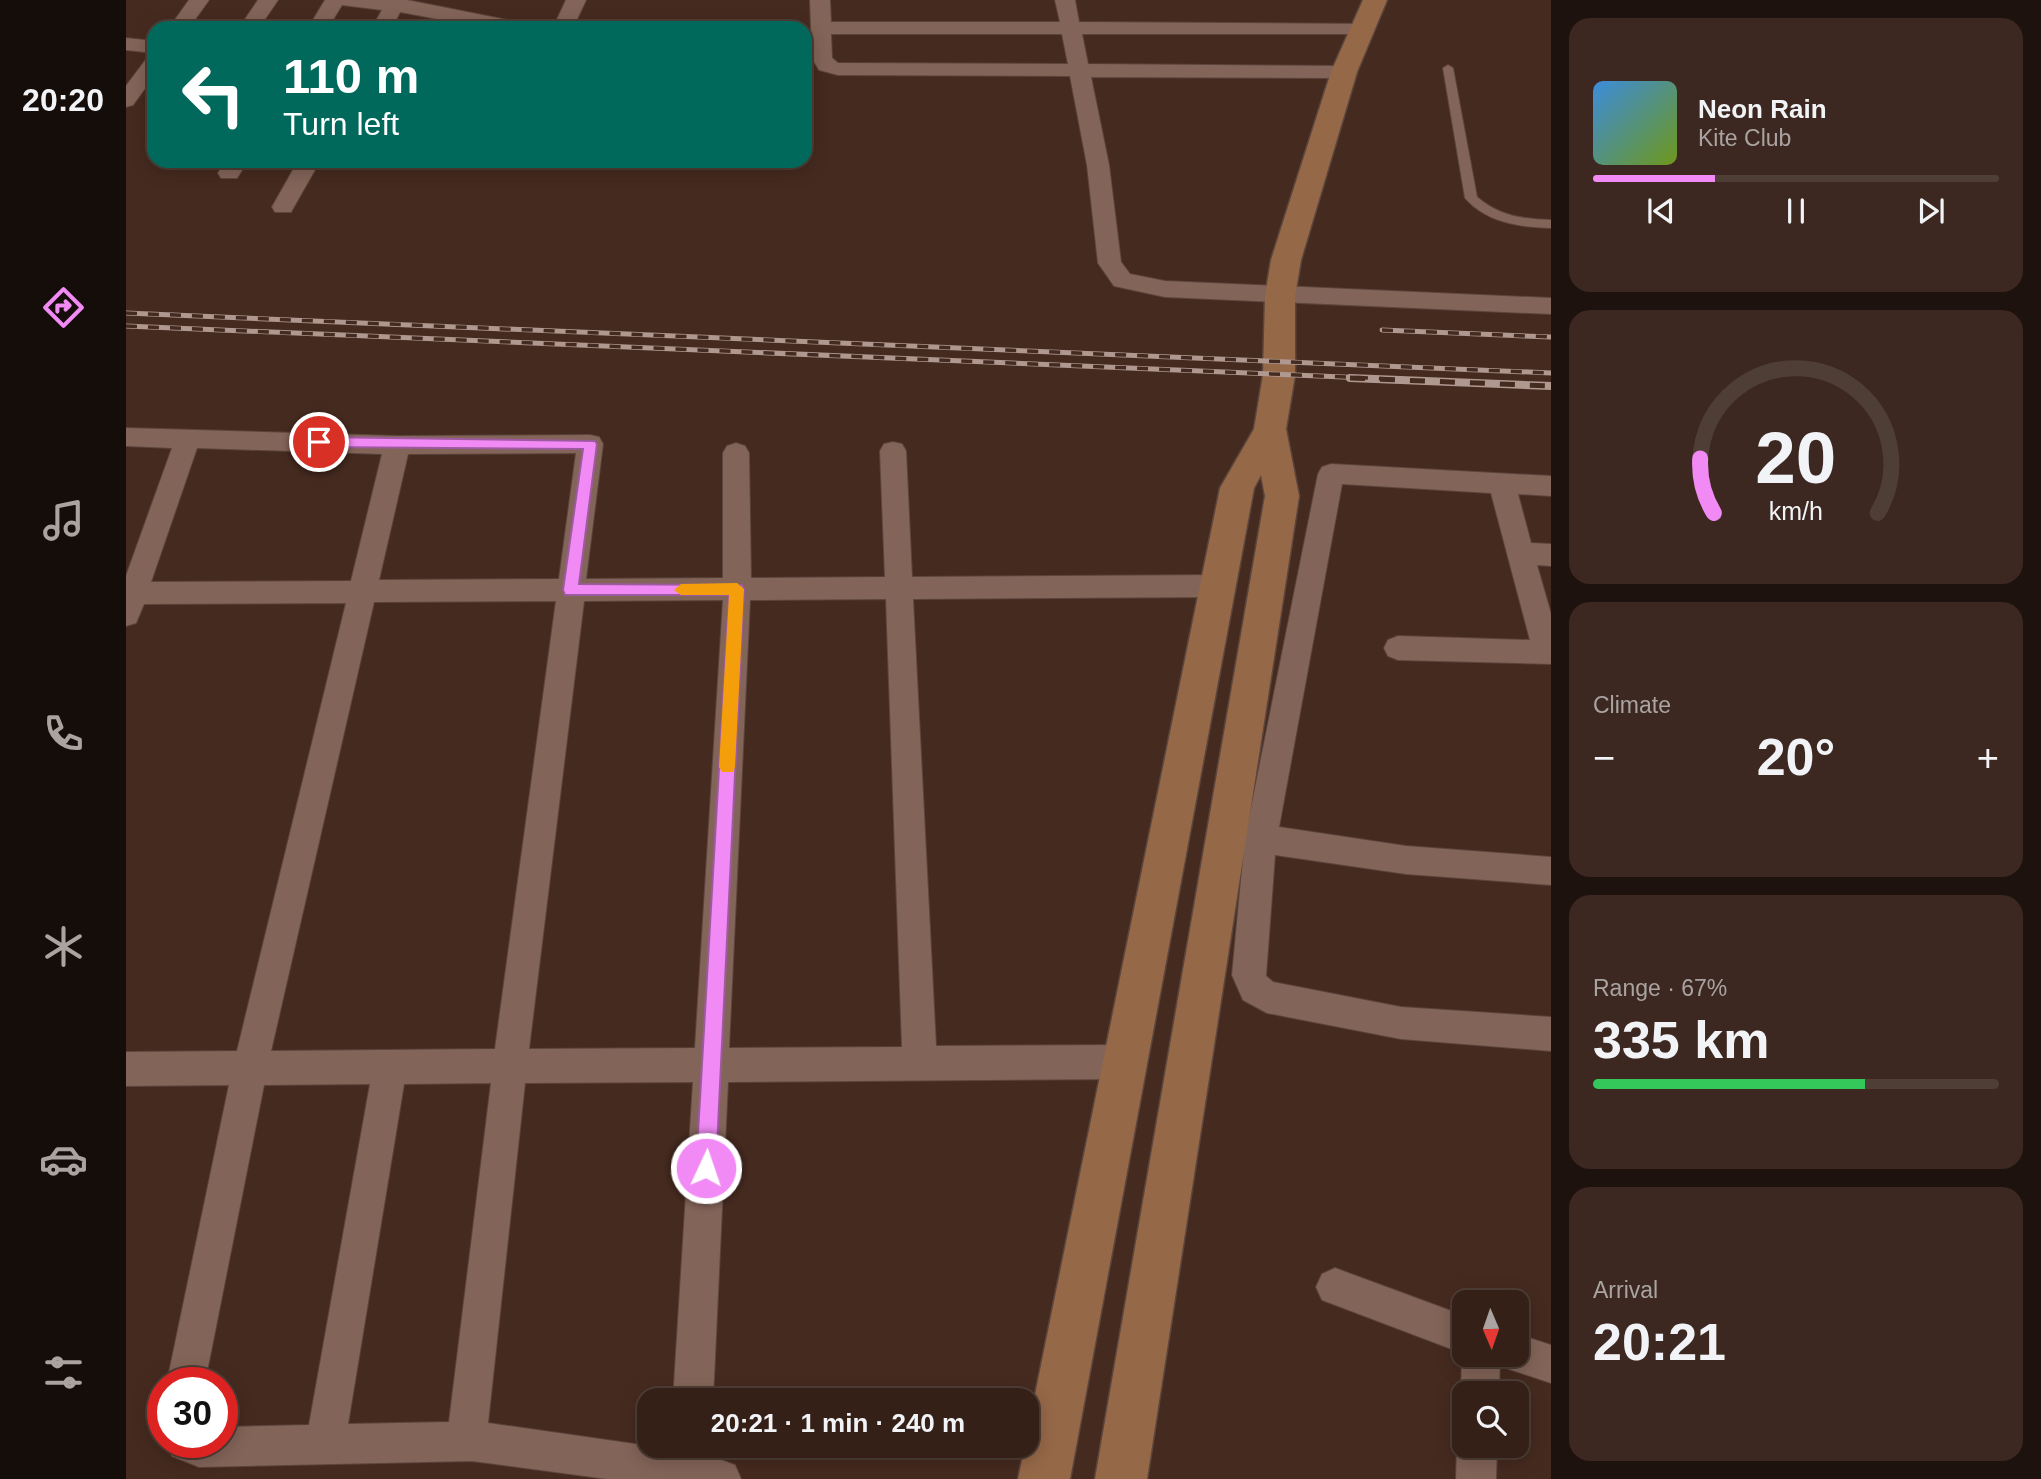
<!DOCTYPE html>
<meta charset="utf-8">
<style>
:root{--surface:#342017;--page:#3c2820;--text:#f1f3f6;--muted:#a9a3a1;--line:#4e3e36;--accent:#f18af4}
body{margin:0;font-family:Arial,sans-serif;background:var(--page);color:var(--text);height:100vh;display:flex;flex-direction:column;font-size:26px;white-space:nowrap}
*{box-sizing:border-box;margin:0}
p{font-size:23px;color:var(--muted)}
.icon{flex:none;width:38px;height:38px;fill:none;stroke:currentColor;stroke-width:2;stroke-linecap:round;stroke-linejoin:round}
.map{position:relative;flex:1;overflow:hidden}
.side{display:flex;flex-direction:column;gap:18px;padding:18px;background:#1d120d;width:490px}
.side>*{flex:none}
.guide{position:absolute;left:21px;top:21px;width:665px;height:147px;border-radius:21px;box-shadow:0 4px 18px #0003,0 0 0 2px var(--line);background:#00695c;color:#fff;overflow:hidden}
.needle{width:46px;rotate:178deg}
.tools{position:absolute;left:1326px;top:1290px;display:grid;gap:14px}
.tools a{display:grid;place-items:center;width:77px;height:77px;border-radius:14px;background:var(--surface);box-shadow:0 4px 18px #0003,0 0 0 2px var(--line);font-size:35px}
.speed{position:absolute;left:21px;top:1367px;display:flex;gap:14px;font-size:35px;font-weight:700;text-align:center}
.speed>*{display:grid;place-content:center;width:91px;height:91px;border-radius:50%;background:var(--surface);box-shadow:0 4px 18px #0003,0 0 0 2px var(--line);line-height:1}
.speed .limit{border:10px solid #d22;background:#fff;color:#111}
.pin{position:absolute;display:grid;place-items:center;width:60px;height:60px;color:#fff;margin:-30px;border:4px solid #fff;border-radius:50%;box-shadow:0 2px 7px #0007}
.me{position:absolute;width:77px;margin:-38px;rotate:3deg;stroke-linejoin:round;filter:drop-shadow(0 0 5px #0008)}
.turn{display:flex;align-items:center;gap:24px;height:147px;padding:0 21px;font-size:32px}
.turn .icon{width:91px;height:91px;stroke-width:2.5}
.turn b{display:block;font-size:49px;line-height:60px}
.big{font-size:52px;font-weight:800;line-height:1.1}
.side .card{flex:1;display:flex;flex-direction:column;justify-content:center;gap:10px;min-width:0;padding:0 24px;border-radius:21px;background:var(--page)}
.side .dial{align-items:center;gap:0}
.dial svg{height:182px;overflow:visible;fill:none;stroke:var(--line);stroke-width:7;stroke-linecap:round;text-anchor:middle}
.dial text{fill:var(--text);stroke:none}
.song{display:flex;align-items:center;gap:21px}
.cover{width:84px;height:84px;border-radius:10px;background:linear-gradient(135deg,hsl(210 70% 55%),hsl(80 70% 35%))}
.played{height:7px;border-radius:4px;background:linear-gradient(90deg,var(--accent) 30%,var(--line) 30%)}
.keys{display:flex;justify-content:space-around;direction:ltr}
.heat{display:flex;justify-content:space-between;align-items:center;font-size:38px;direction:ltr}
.charge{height:10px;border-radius:5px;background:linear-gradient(90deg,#34c759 67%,var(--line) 0)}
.trip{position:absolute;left:511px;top:1388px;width:402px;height:70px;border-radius:21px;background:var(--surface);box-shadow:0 4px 18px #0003,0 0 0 2px var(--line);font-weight:800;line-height:70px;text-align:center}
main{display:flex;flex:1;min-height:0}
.dock{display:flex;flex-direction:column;width:126px;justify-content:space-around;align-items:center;background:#150d09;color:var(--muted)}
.dock .icon{width:49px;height:49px}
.dock .selected{color:var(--accent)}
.dock b{font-size:32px;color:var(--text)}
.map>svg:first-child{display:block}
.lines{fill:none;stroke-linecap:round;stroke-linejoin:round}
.lane-casing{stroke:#5c453c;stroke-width:2}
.street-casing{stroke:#5c453c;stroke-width:2}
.secondary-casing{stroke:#5c453c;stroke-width:3}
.lane{fill:#836458;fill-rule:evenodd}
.street{fill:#836458;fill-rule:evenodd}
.secondary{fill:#956848;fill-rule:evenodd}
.rail-far1-casing{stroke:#ae9890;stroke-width:5}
.rail-casing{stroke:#ae9890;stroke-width:8}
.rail-far1{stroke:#452a1f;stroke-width:3.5;stroke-dasharray:11;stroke-linecap:butt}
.rail{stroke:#452a1f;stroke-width:5;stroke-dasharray:15;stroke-linecap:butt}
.route{fill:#f18af4;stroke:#9d5a9f;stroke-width:2}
.slow{fill:#f59e0b}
</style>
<main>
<nav class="dock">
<b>20:20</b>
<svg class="icon selected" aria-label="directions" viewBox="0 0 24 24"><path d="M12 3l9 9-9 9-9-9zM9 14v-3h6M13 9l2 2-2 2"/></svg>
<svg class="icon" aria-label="music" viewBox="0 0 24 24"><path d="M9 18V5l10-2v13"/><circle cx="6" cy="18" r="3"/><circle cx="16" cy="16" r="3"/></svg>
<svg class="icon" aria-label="phone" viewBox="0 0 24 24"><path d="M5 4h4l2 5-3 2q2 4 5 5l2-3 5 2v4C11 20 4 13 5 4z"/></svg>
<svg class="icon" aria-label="climate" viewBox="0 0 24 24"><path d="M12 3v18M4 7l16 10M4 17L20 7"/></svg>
<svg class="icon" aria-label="car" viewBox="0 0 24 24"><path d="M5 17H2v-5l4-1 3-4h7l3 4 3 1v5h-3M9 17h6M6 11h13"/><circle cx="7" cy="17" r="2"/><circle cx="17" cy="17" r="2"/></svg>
<svg class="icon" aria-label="filters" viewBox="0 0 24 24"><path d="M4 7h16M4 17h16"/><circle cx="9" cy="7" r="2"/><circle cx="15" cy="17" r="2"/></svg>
</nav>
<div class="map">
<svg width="1425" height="1479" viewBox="0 0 1425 1479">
<rect width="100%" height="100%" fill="#452a1f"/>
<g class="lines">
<g class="lane-casing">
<path id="lane" d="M1322,65L1327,68L1351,197C1373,216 1396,219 1425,220V228C1394,227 1361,223 1339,198L1317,68Z"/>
</g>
<g class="street-casing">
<path id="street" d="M63,0H83L63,28H43Z
M132,0H152L133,28H113Z
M199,0H281L392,22L402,28H360L274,12L266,28H246L256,10L216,5L202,28H182Z
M440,0H460L447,28H427Z
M684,0H704L705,22H934L929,0H949L953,22L1244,24L1247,28L1237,34H956L962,64L1218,66L1225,68L1228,72L1225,76L1218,78L965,77L983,165L995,262L1004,274L1039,281L1425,298V314L1039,297L988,286L972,263L961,165L944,76L712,75L693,70L686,58ZM705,34H936L942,64L712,63L706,58Z
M0,38L28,41V53L0,50Z
M28,56V76L7,105L0,107V86L21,58Z
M100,161H122L111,178H95L92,173Z
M172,161H194L165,212H149L146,207Z
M0,428L271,436L464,435L473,437L477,444L460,579L597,578V453L601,446L610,443L619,446L623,453L625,578L759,577L754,451L758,444L767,442L776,444L780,451L786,577L1093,575L1103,578L1107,586L1103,594L1093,597L787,599L810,1046L1000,1045L1012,1050L1017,1062L1012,1074L1000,1079L602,1082L587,1400H547L567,1082L399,1083L362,1423L523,1446H585L584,1456L609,1465L615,1479H481L346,1461L73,1467L46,1456L40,1442H96V1427L183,1425L244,1084L138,1085L79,1382H41L103,1085L0,1086V1052L111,1051L220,603L18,604L10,623L0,626V576L46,448L0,446ZM71,448L256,454L225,581L25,582ZM450,453L433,579L253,580L282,454ZM760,599L776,1047L603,1048L624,600ZM597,600L569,1048L403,1049L458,601ZM430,601L369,1049L145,1051L248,602ZM365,1083L323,1422L222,1424L278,1084Z
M1205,464L1425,476V496L1392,494L1405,543L1425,544V566L1411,565L1425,614V664L1272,660L1262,656L1258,648L1262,640L1272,636L1404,640L1365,493L1216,484L1153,827L1280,846L1425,857V885L1280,874L1149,855L1140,976L1147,982L1275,1007L1425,1017V1051L1275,1039L1141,1013L1117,1000L1106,975L1119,838L1192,474L1196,467Z
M1209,1268L1339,1316V1354H1391V1334L1425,1345V1383L1377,1367L1374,1359L1373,1393H1339V1403L1335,1393L1336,1353L1196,1300L1190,1287L1196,1274Z
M1339,1431V1446H1371L1370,1479H1330L1331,1446Z"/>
</g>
<g class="secondary-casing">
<path id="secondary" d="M1237,0H1261L1231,72L1175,260L1169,296V375L1160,429L1173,496L1021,1479H969L1139,496L1135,475L1128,488L944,1479H892L899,1446H901V1434L1094,488L1128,429L1137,375L1139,296L1145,260L1205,72Z"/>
</g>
<use href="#lane" class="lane"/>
<use href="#street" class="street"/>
<use href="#secondary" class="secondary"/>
<g class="rail-far1-casing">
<path id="rail-far1" d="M0,313L1425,373
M0,326L1266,379
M1256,330L1425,337"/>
</g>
<g class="rail-casing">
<path id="rail" d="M1224,378L1425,386"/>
</g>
<use href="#rail-far1" class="rail-far1"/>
<use href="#rail" class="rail"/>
</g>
<path class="route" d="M193,437L469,441L471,444L453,584L616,585L618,589L590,1168L587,1175L580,1177L573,1175L570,1168L603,595H439L437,590L457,449L193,447L186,442Z"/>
<path class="slow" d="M611,583L618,589L609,767L607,772H596L593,767L603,595H555L548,590L555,584Z"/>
</svg>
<div class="tools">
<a><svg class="needle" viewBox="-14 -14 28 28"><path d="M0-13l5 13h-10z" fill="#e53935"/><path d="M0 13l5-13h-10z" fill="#a9a3a1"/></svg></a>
<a><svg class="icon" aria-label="search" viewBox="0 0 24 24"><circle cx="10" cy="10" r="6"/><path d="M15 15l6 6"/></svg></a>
</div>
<div class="speed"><div class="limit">30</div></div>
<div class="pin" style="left:193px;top:442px;background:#d93025"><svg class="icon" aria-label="arrive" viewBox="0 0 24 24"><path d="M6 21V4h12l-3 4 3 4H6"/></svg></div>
<svg class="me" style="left:580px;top:1168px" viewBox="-20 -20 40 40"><circle r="17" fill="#f18af4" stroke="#fff" stroke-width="3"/><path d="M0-11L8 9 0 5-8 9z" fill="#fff"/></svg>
<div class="trip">20:21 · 1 min · 240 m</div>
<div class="guide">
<div class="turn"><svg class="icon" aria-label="left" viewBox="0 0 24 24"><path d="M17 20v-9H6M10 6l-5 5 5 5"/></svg><div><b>110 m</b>Turn left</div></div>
</div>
</div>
<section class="side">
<div class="card">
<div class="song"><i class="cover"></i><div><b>Neon Rain</b><p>Kite Club</p></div></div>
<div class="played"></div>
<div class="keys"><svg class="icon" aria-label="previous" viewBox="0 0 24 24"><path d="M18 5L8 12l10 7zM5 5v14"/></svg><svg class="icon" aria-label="pause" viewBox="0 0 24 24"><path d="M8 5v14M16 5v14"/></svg><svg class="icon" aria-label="next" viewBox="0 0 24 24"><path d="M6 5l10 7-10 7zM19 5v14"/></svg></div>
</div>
<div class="card dial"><svg viewBox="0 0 100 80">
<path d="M14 69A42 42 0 1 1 86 69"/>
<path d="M14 69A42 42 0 0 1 8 45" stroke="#f18af4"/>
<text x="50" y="56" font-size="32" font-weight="700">20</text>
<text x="50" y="72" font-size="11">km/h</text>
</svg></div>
<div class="card"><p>Climate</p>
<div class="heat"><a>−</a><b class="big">20°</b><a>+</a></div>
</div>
<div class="card"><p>Range · 67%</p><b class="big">335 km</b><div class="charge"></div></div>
<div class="card"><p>Arrival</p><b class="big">20:21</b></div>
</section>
</main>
